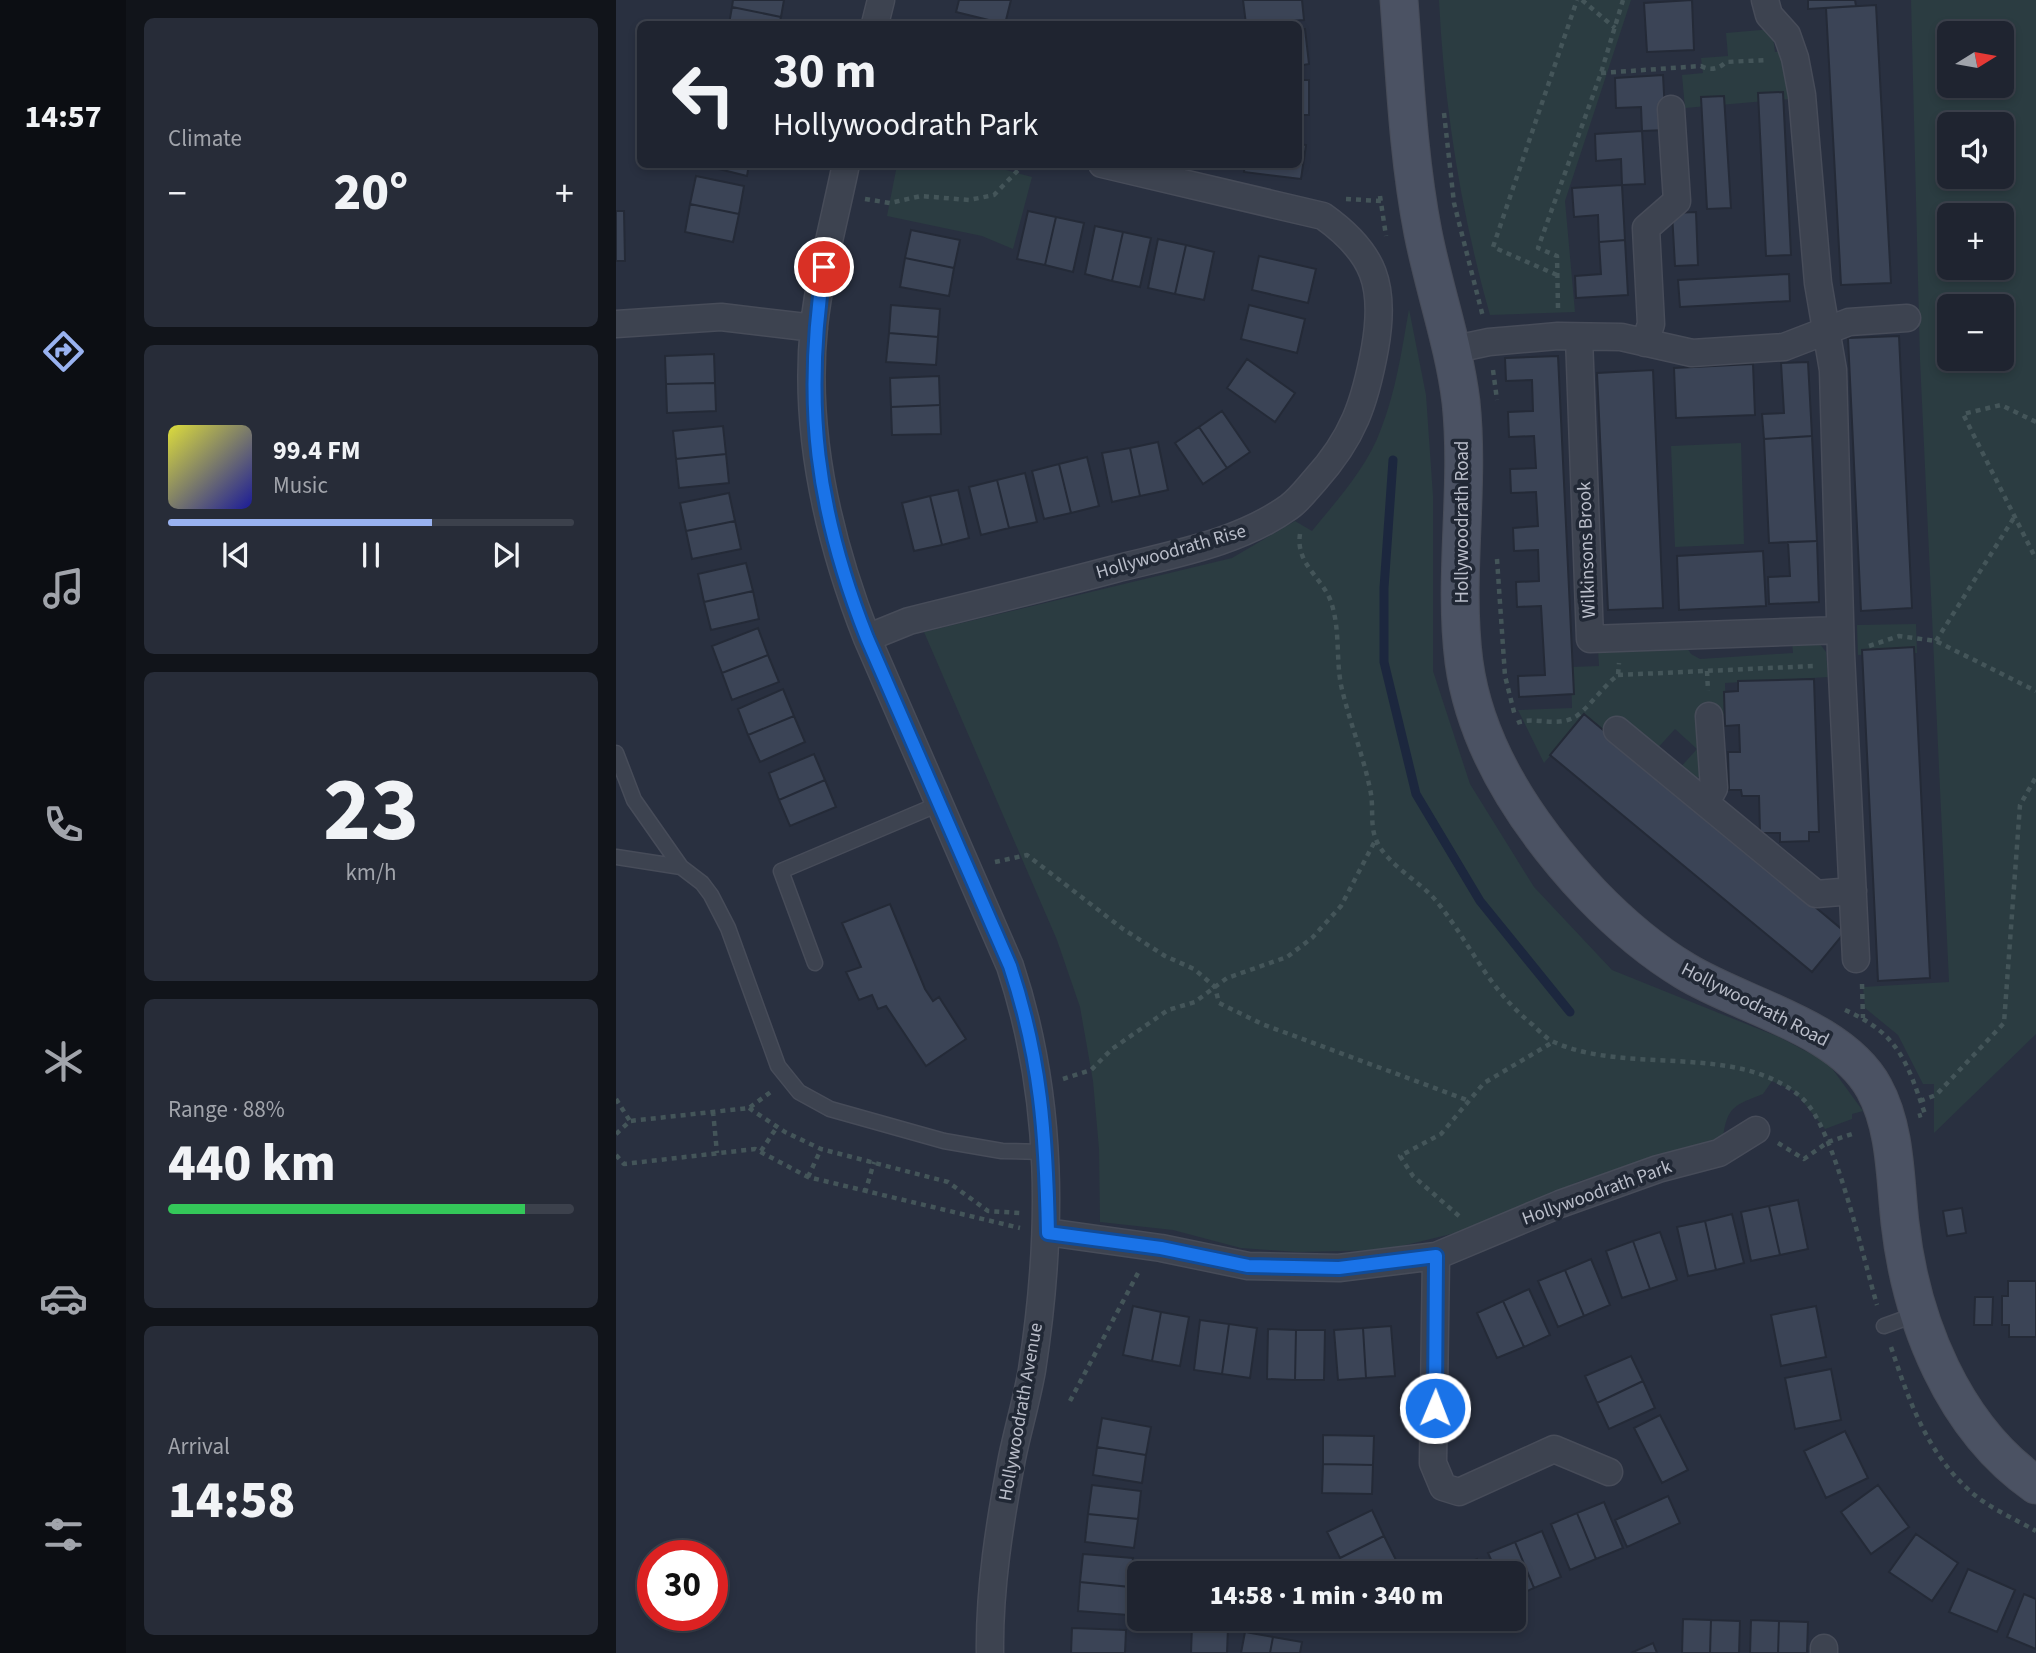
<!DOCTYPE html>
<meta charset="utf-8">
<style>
:root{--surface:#1f2430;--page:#272c38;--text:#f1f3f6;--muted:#a1a4ab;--line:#3c414c;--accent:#99b2f0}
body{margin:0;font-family:"Source Sans 3",sans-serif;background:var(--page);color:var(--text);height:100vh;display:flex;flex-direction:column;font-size:26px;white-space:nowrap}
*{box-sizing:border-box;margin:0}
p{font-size:23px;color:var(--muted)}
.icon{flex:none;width:38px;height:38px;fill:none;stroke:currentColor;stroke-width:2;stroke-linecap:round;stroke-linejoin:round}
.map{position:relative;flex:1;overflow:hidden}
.panel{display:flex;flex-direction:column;gap:18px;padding:18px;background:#11141a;width:490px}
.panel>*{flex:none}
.banner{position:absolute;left:21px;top:21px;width:665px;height:147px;border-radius:10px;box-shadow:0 4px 10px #0003,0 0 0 2px var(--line);background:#1f2430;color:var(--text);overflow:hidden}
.needle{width:46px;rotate:79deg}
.controls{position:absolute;left:1321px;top:21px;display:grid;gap:14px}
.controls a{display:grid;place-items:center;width:77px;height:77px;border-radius:10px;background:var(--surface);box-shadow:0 4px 10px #0003,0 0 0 2px var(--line);font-size:35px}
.speed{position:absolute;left:21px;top:1540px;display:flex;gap:14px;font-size:35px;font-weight:700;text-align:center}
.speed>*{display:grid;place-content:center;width:91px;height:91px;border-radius:50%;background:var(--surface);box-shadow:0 4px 10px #0003,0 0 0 2px var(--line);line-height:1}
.speed .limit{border:10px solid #d22;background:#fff;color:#111}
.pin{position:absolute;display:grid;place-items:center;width:60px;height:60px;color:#fff;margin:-30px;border:4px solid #fff;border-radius:50%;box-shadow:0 2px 7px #0007}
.me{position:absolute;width:77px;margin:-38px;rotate:1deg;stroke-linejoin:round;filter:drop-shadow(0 0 5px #0008)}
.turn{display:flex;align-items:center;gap:24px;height:147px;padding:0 21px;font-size:32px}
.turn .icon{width:91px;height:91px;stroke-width:2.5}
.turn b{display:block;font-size:49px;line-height:60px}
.big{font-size:52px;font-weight:800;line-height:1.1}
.panel .card{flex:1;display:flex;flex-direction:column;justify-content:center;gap:10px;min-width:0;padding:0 24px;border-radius:10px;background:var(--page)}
.panel .dial{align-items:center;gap:0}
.dial b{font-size:91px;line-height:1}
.song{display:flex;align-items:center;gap:21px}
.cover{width:84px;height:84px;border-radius:10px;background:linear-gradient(135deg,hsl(60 70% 55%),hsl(240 70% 35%))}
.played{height:7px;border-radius:4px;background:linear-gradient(90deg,var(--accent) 65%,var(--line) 65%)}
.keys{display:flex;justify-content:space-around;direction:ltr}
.heat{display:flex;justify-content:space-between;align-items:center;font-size:38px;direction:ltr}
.charge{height:10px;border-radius:5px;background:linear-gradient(90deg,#34c759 88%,var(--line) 0)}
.trip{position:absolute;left:511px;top:1561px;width:399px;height:70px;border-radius:10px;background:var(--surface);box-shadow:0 4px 10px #0003,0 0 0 2px var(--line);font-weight:800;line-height:70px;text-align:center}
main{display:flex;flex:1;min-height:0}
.tab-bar{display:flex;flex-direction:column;width:126px;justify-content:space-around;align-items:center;background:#0c0e13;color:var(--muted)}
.tab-bar .icon{width:49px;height:49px}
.tab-bar .selected{color:var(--accent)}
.tab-bar b{font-size:32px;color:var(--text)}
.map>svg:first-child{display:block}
.green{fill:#2b3c41;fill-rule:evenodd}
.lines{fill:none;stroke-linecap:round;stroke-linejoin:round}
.stream{stroke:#1c273e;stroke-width:9}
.building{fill:#3b4456;stroke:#242a37;stroke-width:2}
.lane-casing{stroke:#474c59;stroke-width:17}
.street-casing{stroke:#474c59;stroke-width:29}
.secondary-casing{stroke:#474c59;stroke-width:39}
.path{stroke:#445559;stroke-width:4.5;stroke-dasharray:5 5;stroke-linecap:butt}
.lane{stroke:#3d4350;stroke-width:14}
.street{stroke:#3d4350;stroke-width:26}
.secondary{stroke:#4b5263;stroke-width:37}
.route-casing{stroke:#114b97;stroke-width:18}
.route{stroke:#1a73e8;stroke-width:12}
.labels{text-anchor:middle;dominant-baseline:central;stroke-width:7;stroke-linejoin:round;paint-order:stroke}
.street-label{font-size:19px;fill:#babeca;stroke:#212835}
</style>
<main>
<nav class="tab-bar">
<b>14:57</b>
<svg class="icon selected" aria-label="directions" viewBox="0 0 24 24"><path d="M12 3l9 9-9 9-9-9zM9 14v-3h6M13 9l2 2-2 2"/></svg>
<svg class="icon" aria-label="music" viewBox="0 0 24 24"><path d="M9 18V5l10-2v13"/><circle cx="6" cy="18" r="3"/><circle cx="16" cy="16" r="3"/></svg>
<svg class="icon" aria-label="phone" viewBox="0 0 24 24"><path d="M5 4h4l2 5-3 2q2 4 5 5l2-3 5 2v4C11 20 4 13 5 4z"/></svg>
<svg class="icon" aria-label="climate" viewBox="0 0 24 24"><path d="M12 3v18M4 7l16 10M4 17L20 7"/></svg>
<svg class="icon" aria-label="car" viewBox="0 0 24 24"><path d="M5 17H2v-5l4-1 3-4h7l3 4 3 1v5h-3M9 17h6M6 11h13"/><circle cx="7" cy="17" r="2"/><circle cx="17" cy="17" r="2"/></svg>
<svg class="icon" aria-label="filters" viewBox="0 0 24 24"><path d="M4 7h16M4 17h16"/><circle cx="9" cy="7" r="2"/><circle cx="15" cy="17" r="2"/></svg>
</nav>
<section class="panel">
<div class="card"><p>Climate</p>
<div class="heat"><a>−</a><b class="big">20°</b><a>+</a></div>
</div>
<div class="card">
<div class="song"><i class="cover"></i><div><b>99.4 FM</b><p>Music</p></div></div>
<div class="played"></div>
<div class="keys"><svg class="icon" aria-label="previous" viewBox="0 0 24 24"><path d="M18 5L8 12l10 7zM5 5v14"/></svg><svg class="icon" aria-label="pause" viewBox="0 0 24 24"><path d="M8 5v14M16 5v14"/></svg><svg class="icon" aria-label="next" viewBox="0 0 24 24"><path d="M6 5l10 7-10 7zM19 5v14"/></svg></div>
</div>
<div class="card dial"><b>23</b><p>km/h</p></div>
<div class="card"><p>Range · 88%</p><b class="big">440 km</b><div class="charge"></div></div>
<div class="card"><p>Arrival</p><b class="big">14:58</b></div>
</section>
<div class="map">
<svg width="1420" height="1653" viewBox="0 0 1420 1653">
<rect width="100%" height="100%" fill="#293040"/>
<path class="green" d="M823,0H1015L949,201L959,312L874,315C845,213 828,106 823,0Z
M1295,0H1420V1034L1318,1133V1084H1307L1282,1035L1249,1008L1247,987L1333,982L1304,360ZM1334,33H1386V86H1334ZM1334,124H1386V177H1334ZM1334,215H1386V268H1334ZM1334,306H1386V359H1334Z
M1156,29L1159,52L1169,51L1174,99L1069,108L1066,75L1087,73L1085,58L1112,56L1110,33Z
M281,165H372L416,177L397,249L366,236L271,216Z
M793,309L810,395L817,496V671L854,784L918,887L996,970L1165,1038L1212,1063L1247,1111L1236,1114V1119L1209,1129L1178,1091L1156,1081L1147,1094C1119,1105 1111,1106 1107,1138L964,1181L860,1228L769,1250L681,1252L625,1248L557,1230L484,1222L483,1149L477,1081L464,1007L441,940L308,632L616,558L679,521L696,531C721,500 751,468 765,429C780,391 786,349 793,309Z
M1125,443L1128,544L1059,547L1055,446Z
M1300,624L1301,653L1242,655L1241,625Z
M1201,640L1210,652L1212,677L1109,683L1110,715L1088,716L1091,777L1072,778L1062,770L1081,749L1059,729L1039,751L986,737L965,720L928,763L902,710L956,708L955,667L983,666L982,649L1070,646L1075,654L1084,659L1177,653L1176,642Z"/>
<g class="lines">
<path class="stream" d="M777,460L768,588V662L800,794L864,901L954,1012"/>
</g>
<path class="building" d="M117,0H168L165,17L116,7Z
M343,0H395L389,24L340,12Z
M627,0H686L688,20L630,24Z
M1076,0L1078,50L1031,52L1028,3Z
M1192,0H1239L1240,6L1192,9Z
M1260,5L1275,283L1225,285L1210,8Z
M116,7L165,17L163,24H113Z
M689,29L693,64L682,66V30Z
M1047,75L1050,130L1026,131L1025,107L1000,108L999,78Z
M682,80H693V115H682Z
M1167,92L1175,255L1150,256L1142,93Z
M1108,96L1115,208L1091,209L1085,97Z
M1026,131L1029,184L1006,185L1005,159L980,161L979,134Z
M682,144L690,145L685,179L628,172L629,164H682Z
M83,164H133L131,176Z
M80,176L128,186L123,214L74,204Z
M1006,185L1009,240L983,242L982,215L958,217L956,188Z
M74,204L123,214L117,242L69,232Z
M0,211H8L9,261H0Z
M412,211L440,217L429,265L401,259Z
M1080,212L1082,265L1059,266L1056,213Z
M440,217L468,223L457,272L429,265Z
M479,226L507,232L496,281L469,274Z
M295,230L344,240L338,268L289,258Z
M507,232L535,238L524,287L496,281Z
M542,239L570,245L559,294L532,288Z
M1009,240L1012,295L960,298L959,276L985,274L983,242Z
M570,245L598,252L588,300L559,294Z
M643,256L700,269L692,303L636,290Z
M289,258L338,268L333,296L284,287Z
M1173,274L1174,301L1064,307L1062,280Z
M275,305L324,309L322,337L273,333Z
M633,305L689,319L681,353L625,339Z
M273,333L322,337L320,365L270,362Z
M1283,336L1296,608L1245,611L1232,338Z
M98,354L99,383L50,384L49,356Z
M942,356L958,694L903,697L902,676L929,675L925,606L901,607L900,582L923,581L922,550L898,551L897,528L922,526L920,492L895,493L894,469L920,468L918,436L893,437L892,412L917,411L916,380L890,381L889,358Z
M631,359L679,393L659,422L611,388Z
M1192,362L1196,436L1148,439L1146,414L1168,413L1165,363Z
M1137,364L1139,415L1060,418L1058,368Z
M1037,370L1047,608L992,610L981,373Z
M323,376L324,405L275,407L274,378Z
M99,383L100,411L51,413L50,384Z
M324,405L325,434L276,435L275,407Z
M606,411L634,452L611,468L583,427Z
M107,426L110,454L60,459L57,431Z
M583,427L611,468L587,484L559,443Z
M1196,436L1201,541L1153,543L1148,439Z
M542,442L552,490L524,496L514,448Z
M514,448L524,496L496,502L486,453Z
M110,454L113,483L63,488L60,459Z
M471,457L483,506L455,513L443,464Z
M443,464L455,513L428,519L416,471Z
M409,473L421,522L393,528L381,480Z
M381,480L393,528L365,535L353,487Z
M342,490L353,538L326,545L314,496Z
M113,493L119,521L70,531L64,503Z
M314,496L326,545L298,551L286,503Z
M119,521L125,549L76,559L70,531Z
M1201,541L1203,602L1153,604L1152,577L1174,576L1172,542Z
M1147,551L1150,606L1063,610L1061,556Z
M130,563L137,591L88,602L82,574Z
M137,591L143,619L95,630L88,602Z
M142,628L152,655L106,673L96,646Z
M1298,647L1314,978L1262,981L1246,650Z
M152,655L163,682L116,700L106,673Z
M1198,679L1203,832H1193V841L1164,842V833H1144L1143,796H1126L1125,790H1113L1112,752H1124L1123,725L1109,726L1108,692L1122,691V681Z
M167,689L178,716L132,735L122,709Z
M968,714L1229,932L1196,972L934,755Z
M178,716L189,742L144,762L132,735Z
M198,754L209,780L163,800L153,773Z
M209,780L220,807L174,826L163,800Z
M274,904L309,989L317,1001L323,997L350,1039L310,1066L270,1006L262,1009L256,995L243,1000L230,972L245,967L226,923Z
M1182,1200L1192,1249L1164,1255L1153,1206Z
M1153,1206L1164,1255L1135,1261L1125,1212Z
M1346,1208L1350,1233L1331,1236L1327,1211Z
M1116,1214L1128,1263L1100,1270L1089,1221Z
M1089,1221L1100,1270L1072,1276L1061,1227Z
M1044,1232L1061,1280L1034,1289L1017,1241Z
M1017,1241L1034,1289L1006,1298L990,1251Z
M975,1259L994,1305L968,1316L949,1270Z
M949,1270L968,1316L942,1327L922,1281Z
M1392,1281H1420V1337H1393V1325H1386V1296H1392Z
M913,1289L934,1335L908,1347L887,1301Z
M1359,1297H1377L1376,1325H1358Z
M887,1301L908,1347L881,1358L861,1313Z
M517,1306L545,1312L536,1361L507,1355Z
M1200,1306L1210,1357L1165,1366L1155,1315Z
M545,1312L573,1317L564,1366L536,1361Z
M584,1320L613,1324L606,1374L578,1370Z
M613,1324L641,1328L634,1378L606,1374Z
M775,1326L779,1376L750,1378L747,1328Z
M747,1328L750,1378L722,1380L718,1330Z
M652,1329L680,1330L679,1380L651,1379Z
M680,1330H709L708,1380H679Z
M1015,1356L1027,1381L981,1403L969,1376Z
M1215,1369L1225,1420L1179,1429L1169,1378Z
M1027,1381L1039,1408L993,1429L981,1403Z
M1044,1415L1072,1470L1046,1483L1018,1428Z
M486,1418L535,1427L530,1455L481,1447Z
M1229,1431L1252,1478L1210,1498L1188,1451Z
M707,1435L758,1436L757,1465L707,1464Z
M481,1447L530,1455L526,1483L477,1475Z
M707,1464L757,1465L756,1494L706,1493Z
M476,1485L525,1491L522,1519L472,1514Z
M1262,1485L1293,1527L1255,1554L1225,1512Z
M1052,1496L1064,1523L1011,1547L999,1520Z
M988,1502L1007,1548L980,1559L961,1513Z
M756,1510L768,1536L724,1558L711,1532Z
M961,1513L980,1559L954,1570L935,1524Z
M472,1514L522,1519L518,1548L469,1542Z
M926,1531L945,1577L918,1588L899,1542Z
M1300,1534L1342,1563L1316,1601L1273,1572Z
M768,1536L781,1562L758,1573H731L724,1558Z
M899,1542L918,1588L898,1597V1573H881L872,1553Z
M467,1554L517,1558L514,1587L464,1582Z
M861,1559L867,1573H836L835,1570Z
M1352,1569L1399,1590L1381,1632L1333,1612Z
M464,1582L514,1587L512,1615L462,1611Z
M1408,1594L1420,1599V1649L1391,1637Z
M1067,1619L1095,1620L1094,1653H1066Z
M1095,1620L1124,1621L1123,1653H1094Z
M1135,1620L1163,1621L1162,1653H1134Z
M1163,1621L1192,1622L1191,1653H1162Z
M576,1626L612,1627L611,1653H575Z
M456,1628L510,1630L509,1653H455Z
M629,1632L657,1637L654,1653H625Z
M657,1637L686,1642L684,1653H654Z
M1037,1643L1041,1653H1015Z"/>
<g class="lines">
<g class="lane-casing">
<path id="lane" d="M0,753L18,800L65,867L86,883L95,895L112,928L162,1066L183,1092L214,1109L328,1141L386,1151L429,1152
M0,857L65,867
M199,963L165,871L323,804
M1268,1326L1304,1313"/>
</g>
<g class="street-casing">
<path id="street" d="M1149,0L1153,15L1171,35L1179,58L1186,95L1202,283L1217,370L1225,654L1240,959
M259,24L265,0
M230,164C219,218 204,272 198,326C187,433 212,539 251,638L394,966C438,1098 437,1234 416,1370C411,1399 402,1429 396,1458C384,1521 373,1589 374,1653
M0,324L105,317L198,328
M963,337L974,639L1224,630
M1029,343L1035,324L1030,228L1061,201L1055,109
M835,350L873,342L942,336L1005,337L1076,353L1168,347L1233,322L1291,318
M251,638L293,621C362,604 431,587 499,569C558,554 623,543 673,507C683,500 691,489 699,480C737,438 749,403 759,348C770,286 759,253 707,216L486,164
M1001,730L1200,894L1237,891
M1090,802L1098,788L1093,716
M431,1232L545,1248L632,1266L723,1268L820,1256L944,1204L1042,1169L1103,1153L1140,1130
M820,1256L817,1463L827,1487L843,1492L938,1449L993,1472
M1208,1653V1648"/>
</g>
<g class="secondary-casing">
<path id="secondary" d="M783,0C789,78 792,156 807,233C818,289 838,345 845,402C854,488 837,577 848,662C860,751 915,830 975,894C1003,923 1034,950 1069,971C1126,1006 1225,1027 1258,1088C1280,1128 1279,1179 1284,1223C1295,1321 1337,1427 1420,1485"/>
</g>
<path class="path" d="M966,0L999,28
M985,73L1085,66C1094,71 1103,69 1110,62L1150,60
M828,113L838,203L867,317
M764,196L770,236
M249,199L274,203L305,196L353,200L378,195L408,164
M730,199L765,201
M941,275L877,247L961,0
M942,308L941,256L922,248L985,73L1007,0
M877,370L881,400
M1420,422L1385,405L1347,414L1420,559
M684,534C679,565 709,579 716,605C724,631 720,659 725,685C733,721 747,754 754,789C758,805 754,822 759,837C769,865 804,880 822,903C856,946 872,989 917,1025C923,1031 931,1039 938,1042C1013,1076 1123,1041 1187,1099C1218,1127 1248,1261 1261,1305
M881,559L889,676L899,716
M1320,641L1399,516
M1253,646L1283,636L1320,641L1420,691
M1091,671L1092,691
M1002,675L1197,666
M901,723C918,716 938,727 957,718C970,712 987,686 1002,675L1003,663
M379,862L411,855L507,929L549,956L578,969L599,987L603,1003L646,1024L851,1100
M1246,984L1247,1018
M1229,1010C1283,1034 1291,1062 1309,1114L1302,1116
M447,1079L475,1070L496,1049L552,1010L579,1002L611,978L671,957L696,938L725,906L760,839
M0,1099L14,1121
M1304,1101L1320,1095L1388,1023L1404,805L1420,777
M133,1108L169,1132L205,1149L332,1182L372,1211L404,1213
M97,1111L101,1153
M0,1134L14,1121L133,1108L156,1091
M1162,1143L1188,1159L1212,1142L1239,1133
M145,1151L161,1127
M0,1155L8,1164L139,1149L192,1177L404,1228
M192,1177L205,1149
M249,1193L258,1162
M843,1216L797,1176L784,1156L825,1134L868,1083L937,1042
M1275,1347C1293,1401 1311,1453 1355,1492C1373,1508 1399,1519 1420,1531
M454,1401L522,1273"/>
<use href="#lane" class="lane"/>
<use href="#street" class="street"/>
<use href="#secondary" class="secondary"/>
</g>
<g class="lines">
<g class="route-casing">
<path id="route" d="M208,267C187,403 200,510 251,638L394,966C425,1059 430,1135 432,1233L545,1248L632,1266L723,1268L820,1256L819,1408"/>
</g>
<use href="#route" class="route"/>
</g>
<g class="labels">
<g class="street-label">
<text transform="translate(846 522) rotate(-90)">Hollywoodrath Road</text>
<text transform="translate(971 550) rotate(-92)">Wilkinsons Brook</text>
<text transform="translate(555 552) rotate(-16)">Hollywoodrath Rise</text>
<text transform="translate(1139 1005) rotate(27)">Hollywoodrath Road</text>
<text transform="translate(981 1193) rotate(-20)">Hollywoodrath Park</text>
<text transform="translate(405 1412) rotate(-80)">Hollywoodrath Avenue</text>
</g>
</g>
</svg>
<div class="controls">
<a><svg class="needle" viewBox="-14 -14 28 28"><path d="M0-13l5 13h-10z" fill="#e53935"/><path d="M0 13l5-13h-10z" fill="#a1a4ab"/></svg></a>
<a><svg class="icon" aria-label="sound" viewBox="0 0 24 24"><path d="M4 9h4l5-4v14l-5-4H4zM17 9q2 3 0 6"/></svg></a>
<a>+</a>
<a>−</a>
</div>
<div class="speed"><div class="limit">30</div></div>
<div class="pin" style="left:208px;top:267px;background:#d93025"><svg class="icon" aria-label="arrive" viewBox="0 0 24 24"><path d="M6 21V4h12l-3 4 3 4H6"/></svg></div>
<svg class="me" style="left:819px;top:1408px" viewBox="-20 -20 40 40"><circle r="17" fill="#1a73e8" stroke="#fff" stroke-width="3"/><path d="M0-11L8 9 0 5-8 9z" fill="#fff"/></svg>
<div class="trip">14:58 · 1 min · 340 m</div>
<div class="banner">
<div class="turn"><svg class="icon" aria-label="left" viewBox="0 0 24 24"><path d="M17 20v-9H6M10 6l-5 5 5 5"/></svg><div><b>30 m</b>Hollywoodrath Park</div></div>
</div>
</div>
</main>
